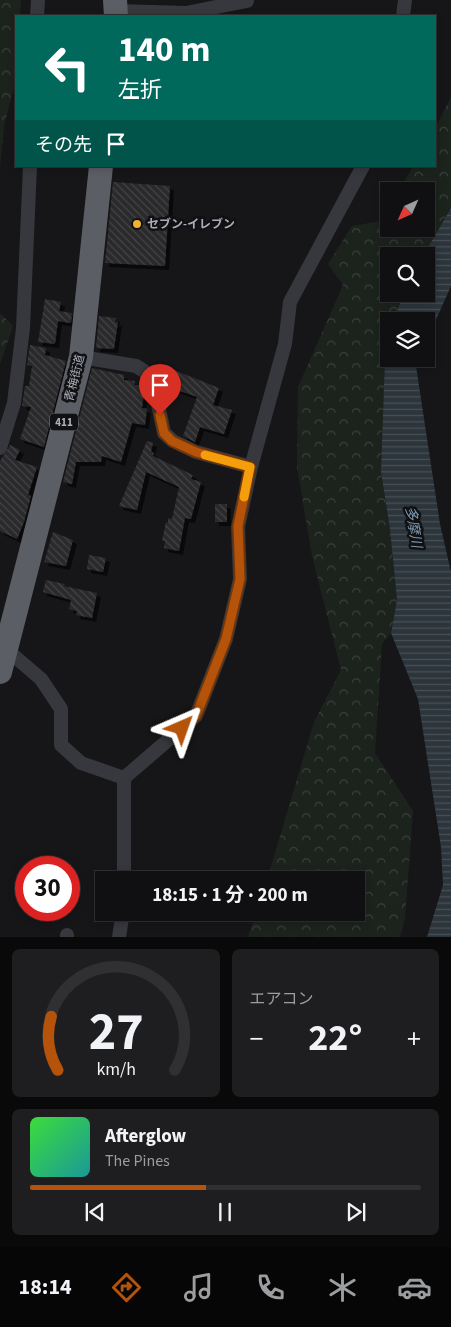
<!DOCTYPE html>
<html lang="ja">
<meta charset="utf-8">
<style>
:root{--surface:#101012;--page:#1e1e20;--text:#f1f3f6;--muted:#9c9d9f;--line:#303032;--accent:#b45309}
body{margin:0;font-family:"Source Sans 3","Noto Sans JP",sans-serif;background:var(--page);color:var(--text);height:100vh;display:flex;flex-direction:column;font-size:19px;white-space:nowrap}
*{box-sizing:border-box;margin:0}
p{font-size:16px;color:var(--muted)}
.icon{flex:none;width:28px;height:28px;fill:none;stroke:currentColor;stroke-width:2;stroke-linecap:round;stroke-linejoin:round}
.map{position:relative;height:937px;overflow:hidden}
.details{display:flex;flex-direction:column;gap:12px;padding:12px;background:#09090a;flex:1}
.details>*{flex:none}
.hud{position:absolute;left:15px;top:15px;width:421px;height:152px;border-radius:0px;box-shadow:0 2px 8px #0003,0 0 0 1px var(--line);background:#00695c;color:#fff;overflow:hidden}
.needle{width:32px;rotate:225deg}
.fabs{position:absolute;left:380px;top:182px;display:grid;gap:10px}
.fabs a{display:grid;place-items:center;width:55px;height:55px;border-radius:0px;background:var(--surface);box-shadow:0 2px 8px #0003,0 0 0 1px var(--line);font-size:25px}
.speed{position:absolute;left:15px;top:856px;display:flex;gap:10px;font-size:25px;font-weight:700;text-align:center}
.speed>*{display:grid;place-content:center;width:65px;height:65px;border-radius:50%;background:var(--surface);box-shadow:0 2px 8px #0003,0 0 0 1px var(--line);line-height:1}
.speed .limit{border:8px solid #d22;background:#fff;color:#111}
.pin{position:absolute;display:grid;place-items:center;width:42px;height:42px;color:#fff;margin:-51px -21px;border-radius:50% 50% 50% 0;rotate:-45deg;box-shadow:0 0 5px #0007}
.pin .icon{rotate:45deg}
.me{position:absolute;width:55px;margin:-28px;rotate:43deg;stroke-linejoin:round;filter:drop-shadow(0 0 4px #0008)}
.turn{display:flex;align-items:center;gap:18px;height:105px;padding:0 20px;font-size:22px}
.turn .icon{width:65px;height:65px;stroke-width:2.5}
.turn b{display:block;font-size:35px;line-height:42px}
.then{display:flex;align-items:center;height:48px;padding:0 20px;background:#0003;gap:10px;font-size:19px}
.big{font-size:38px;font-weight:700;line-height:1.1}
.details .tile{flex:1;display:flex;flex-direction:column;justify-content:center;gap:8px;min-width:0;padding:0 18px;border-radius:8px;background:var(--page)}
.details .dial{align-items:center;gap:0}
.dial svg{height:130px;overflow:visible;fill:none;stroke:var(--line);stroke-width:7;stroke-linecap:round;text-anchor:middle}
.dial text{fill:var(--text);stroke:none}
.song{display:flex;align-items:center;gap:15px}
.cover{width:60px;height:60px;border-radius:8px;background:linear-gradient(135deg,hsl(120 70% 55%),hsl(180 70% 35%))}
.played{height:5px;border-radius:2px;background:linear-gradient(90deg,var(--accent) 45%,var(--line) 45%)}
.keys{display:flex;justify-content:space-around;direction:ltr}
.heat{display:flex;justify-content:space-between;align-items:center;font-size:28px;direction:ltr}
.details .tiles{flex:1;display:grid;gap:12px;grid-template-columns:1fr 1fr}
.tile:last-child{grid-column:span 2}
.trip{position:absolute;left:95px;top:871px;width:270px;height:50px;border-radius:0px;background:var(--surface);box-shadow:0 2px 8px #0003,0 0 0 1px var(--line);font-weight:700;line-height:50px;text-align:center}
.tabs{display:flex;height:80px;justify-content:space-around;align-items:center;background:#060607;color:var(--muted)}
.tabs .icon{width:35px;height:35px}
.tabs .selected{color:var(--accent)}
.tabs b{font-size:22px;color:var(--text)}
.map>svg:first-child{display:block}
.forest{fill:url(#forest-crowns)}
.water{fill:url(#water-rules)}
.building{fill:url(#building-back-hatch);filter:url(#shadow)}
.lines{fill:none;stroke-linecap:round;stroke-linejoin:round}
.minor{stroke:#37383d;stroke-width:14}
.trunk{stroke:#5b5e65;stroke-width:24}
.route-casing{stroke:#753606;stroke-width:12}
.route{stroke:#b45309;stroke-width:9}
.slow{stroke:#f59e0b;stroke-width:9}
.poi-dot{fill:#f2b134;stroke:#111113;stroke-width:2}
.labels{text-anchor:middle;dominant-baseline:central;stroke-width:5;stroke-linejoin:round;paint-order:stroke}
.shield{fill:#111113;stroke:#7b7e86;stroke-width:1}
.shield-label{font-size:11px;font-weight:bold;fill:#a8adb8}
.poi-label{font-size:12px;font-weight:bold;fill:#a8adb8;stroke:#111113;text-anchor:start}
.street-label{font-size:12px;fill:#a8adb8;stroke:#111113}
.water-label{font-size:14px;font-style:italic;fill:#7f9bb3;stroke:#111113}
</style>
<div class="map">
<svg width="451" height="937" viewBox="0 0 451 937">
<defs>
<pattern id="forest-crowns" width="20" height="18" patternUnits="userSpaceOnUse" patternTransform="scale(1.25)"><rect width="20" height="18" fill="#1c231d"/><path d="M2 6a3 3 0 1 1 6 0M12 15a3 3 0 1 1 6 0" fill="none" stroke="#3a403c"/></pattern>
<pattern id="water-rules" width="6" height="5" patternUnits="userSpaceOnUse" patternTransform="scale(1.25)"><rect width="6" height="5" fill="#2c353c"/><path d="M0 2.5h6" fill="none" stroke="#485056"/></pattern>
<pattern id="building-back-hatch" width="6" height="6" patternUnits="userSpaceOnUse" patternTransform="scale(1.25)"><rect width="6" height="6" fill="#29292c"/><path d="M-1 5l2 2M0 0l6 6M5-1l2 2" fill="none" stroke="#454548"/></pattern>
<filter id="shadow"><feDropShadow dx="4" dy="4" stdDeviation="0" flood-color="#0009"/></filter>
</defs>
<rect width="100%" height="100%" fill="#161618"/>
<path class="forest" d="M0,0H21L20,16H16L15,84L4,126L0,168Z
M451,97V208L423,256H389V294H403L394,321H389V342L385,358L381,472L390,529L397,600L391,633L382,644L375,753L413,811L405,918L400,937H248L256,913L356,912V880H267L314,722L341,670L312,556L297,467L298,387L343,285L328,264L352,226L382,221L389,210V229H426V191H399L413,166H435V128Z
M0,313L13,326L0,364Z"/>
<path class="water" d="M451,208V286L426,342V321H394L403,294H426V256H423Z
M389,342V359H419L416,366L440,524L451,572V937H427L443,885L441,847L418,699L391,633L397,600L390,529L381,472L385,358Z"/>
<path class="building" d="M113,182L170,186L165,266L105,263Z
M45,299L61,302L59,311L72,313L71,323L58,321L55,344L38,342Z
M99,316L116,318L115,322H118L114,349L96,348Z
M30,345L46,348L45,355L66,361L44,447L20,439L31,407L22,406L25,386H29L32,366L27,365Z
M164,366L219,388L213,405L232,410L224,434L200,427L195,442L183,436L197,397L163,385L160,376Z
M92,368L124,375V380L135,381L134,385L145,386L142,408L147,409L145,425L132,423L121,462L102,456L101,462H76L72,484L63,482Z
M147,441L153,443L151,452L154,453L153,456L193,475L191,479L201,482L191,519L185,518L179,551L164,548L165,541H162L166,522L168,523V518L172,519L179,487L146,472L137,510L119,506Z
M10,445L20,450L15,460L37,467L28,495L31,496L24,522L17,539L0,531V461Z
M215,504H227V522H215Z
M53,532L73,540L66,566L44,562Z
M89,555L106,558L103,572L87,569Z
M46,580L65,584L64,586L97,593L92,618L76,615L77,611L69,609L71,600L43,592Z"/>
<g class="lines">
<path class="minor" d="M117,11L186,13L247,1
M37,16L38,0
M403,16L405,0
M81,357L136,366L144,371L153,380L164,433L173,441L196,452L251,467
M0,448L14,403L23,328L30,166
M6,649L41,679L61,709V745L81,763L124,778L196,716L226,639L240,579L238,527L251,467L285,344L290,302L363,166
M124,880V778
M67,937V935
M119,937L123,912"/>
<path class="trunk" d="M115,0L116,16
M0,672L81,357L101,166"/>
</g>
<g class="lines">
<g class="route-casing">
<path id="route" d="M160,415L164,433L172,441L196,452L250,467L238,526L240,579L226,639L196,716L182,728"/>
</g>
<use href="#route" class="route"/>
<path class="slow" d="M205,455L250,467L244,497"/>
</g>
<circle class="poi-dot" cx="137" cy="224" r="5"/>
<g class="labels">
<rect class="shield" x="50" y="413.5" width="28" height="17" rx="4"/>
<g class="shield-label">
<text x="64" y="422">411</text>
</g>
<g class="poi-label">
<text x="147" y="224">セブン-イレブン</text>
</g>
<g class="street-label">
<text transform="translate(75 378) rotate(-76)">青梅街道</text>
</g>
<g class="water-label">
<text transform="translate(413 527) rotate(81)">多摩川</text>
</g>
</g>
</svg>
<div class="fabs">
<a><svg class="needle" viewBox="-14 -14 28 28"><path d="M0-13l5 13h-10z" fill="#e53935"/><path d="M0 13l5-13h-10z" fill="#9c9d9f"/></svg></a>
<a><svg class="icon" aria-label="search" viewBox="0 0 24 24"><circle cx="10" cy="10" r="6"/><path d="M15 15l6 6"/></svg></a>
<a><svg class="icon" aria-label="layers" viewBox="0 0 24 24"><path d="M12 4l9 5-9 5-9-5zM3 14l9 5 9-5"/></svg></a>
</div>
<div class="speed"><div class="limit">30</div></div>
<div class="pin" style="left:160px;top:415px;background:#d93025"><svg class="icon" aria-label="arrive" viewBox="0 0 24 24"><path d="M6 21V4h12l-3 4 3 4H6"/></svg></div>
<svg class="me" style="left:182px;top:728px" viewBox="-20 -20 40 40"><path d="M0-17L14 15 0 8-14 15z" fill="#b45309" stroke="#fff" stroke-width="4"/></svg>
<div class="trip">18:15 · 1 分 · 200 m</div>
<div class="hud">
<div class="turn"><svg class="icon" aria-label="left" viewBox="0 0 24 24"><path d="M17 20v-9H6M10 6l-5 5 5 5"/></svg><div><b>140 m</b>左折</div></div>
<div class="then">その先<svg class="icon" aria-label="arrive" viewBox="0 0 24 24"><path d="M6 21V4h12l-3 4 3 4H6"/></svg></div>
</div>
</div>
<section class="details">
<div class="tiles">
<div class="tile dial"><svg viewBox="0 0 100 80">
<path d="M14 69A42 42 0 1 1 86 69"/>
<path d="M14 69A42 42 0 0 1 10 36" stroke="#b45309"/>
<text x="50" y="56" font-size="32" font-weight="700">27</text>
<text x="50" y="72" font-size="11">km/h</text>
</svg></div>
<div class="tile"><p>エアコン</p>
<div class="heat"><a>−</a><b class="big">22°</b><a>+</a></div>
</div>
<div class="tile">
<div class="song"><i class="cover"></i><div><b>Afterglow</b><p>The Pines</p></div></div>
<div class="played"></div>
<div class="keys"><svg class="icon" aria-label="previous" viewBox="0 0 24 24"><path d="M18 5L8 12l10 7zM5 5v14"/></svg><svg class="icon" aria-label="pause" viewBox="0 0 24 24"><path d="M8 5v14M16 5v14"/></svg><svg class="icon" aria-label="next" viewBox="0 0 24 24"><path d="M6 5l10 7-10 7zM19 5v14"/></svg></div>
</div>
</div>
</section>
<nav class="tabs">
<b>18:14</b>
<svg class="icon selected" aria-label="directions" viewBox="0 0 24 24"><path d="M12 3l9 9-9 9-9-9zM9 14v-3h6M13 9l2 2-2 2"/></svg>
<svg class="icon" aria-label="music" viewBox="0 0 24 24"><path d="M9 18V5l10-2v13"/><circle cx="6" cy="18" r="3"/><circle cx="16" cy="16" r="3"/></svg>
<svg class="icon" aria-label="phone" viewBox="0 0 24 24"><path d="M5 4h4l2 5-3 2q2 4 5 5l2-3 5 2v4C11 20 4 13 5 4z"/></svg>
<svg class="icon" aria-label="climate" viewBox="0 0 24 24"><path d="M12 3v18M4 7l16 10M4 17L20 7"/></svg>
<svg class="icon" aria-label="car" viewBox="0 0 24 24"><path d="M5 17H2v-5l4-1 3-4h7l3 4 3 1v5h-3M9 17h6M6 11h13"/><circle cx="7" cy="17" r="2"/><circle cx="17" cy="17" r="2"/></svg>
</nav>
